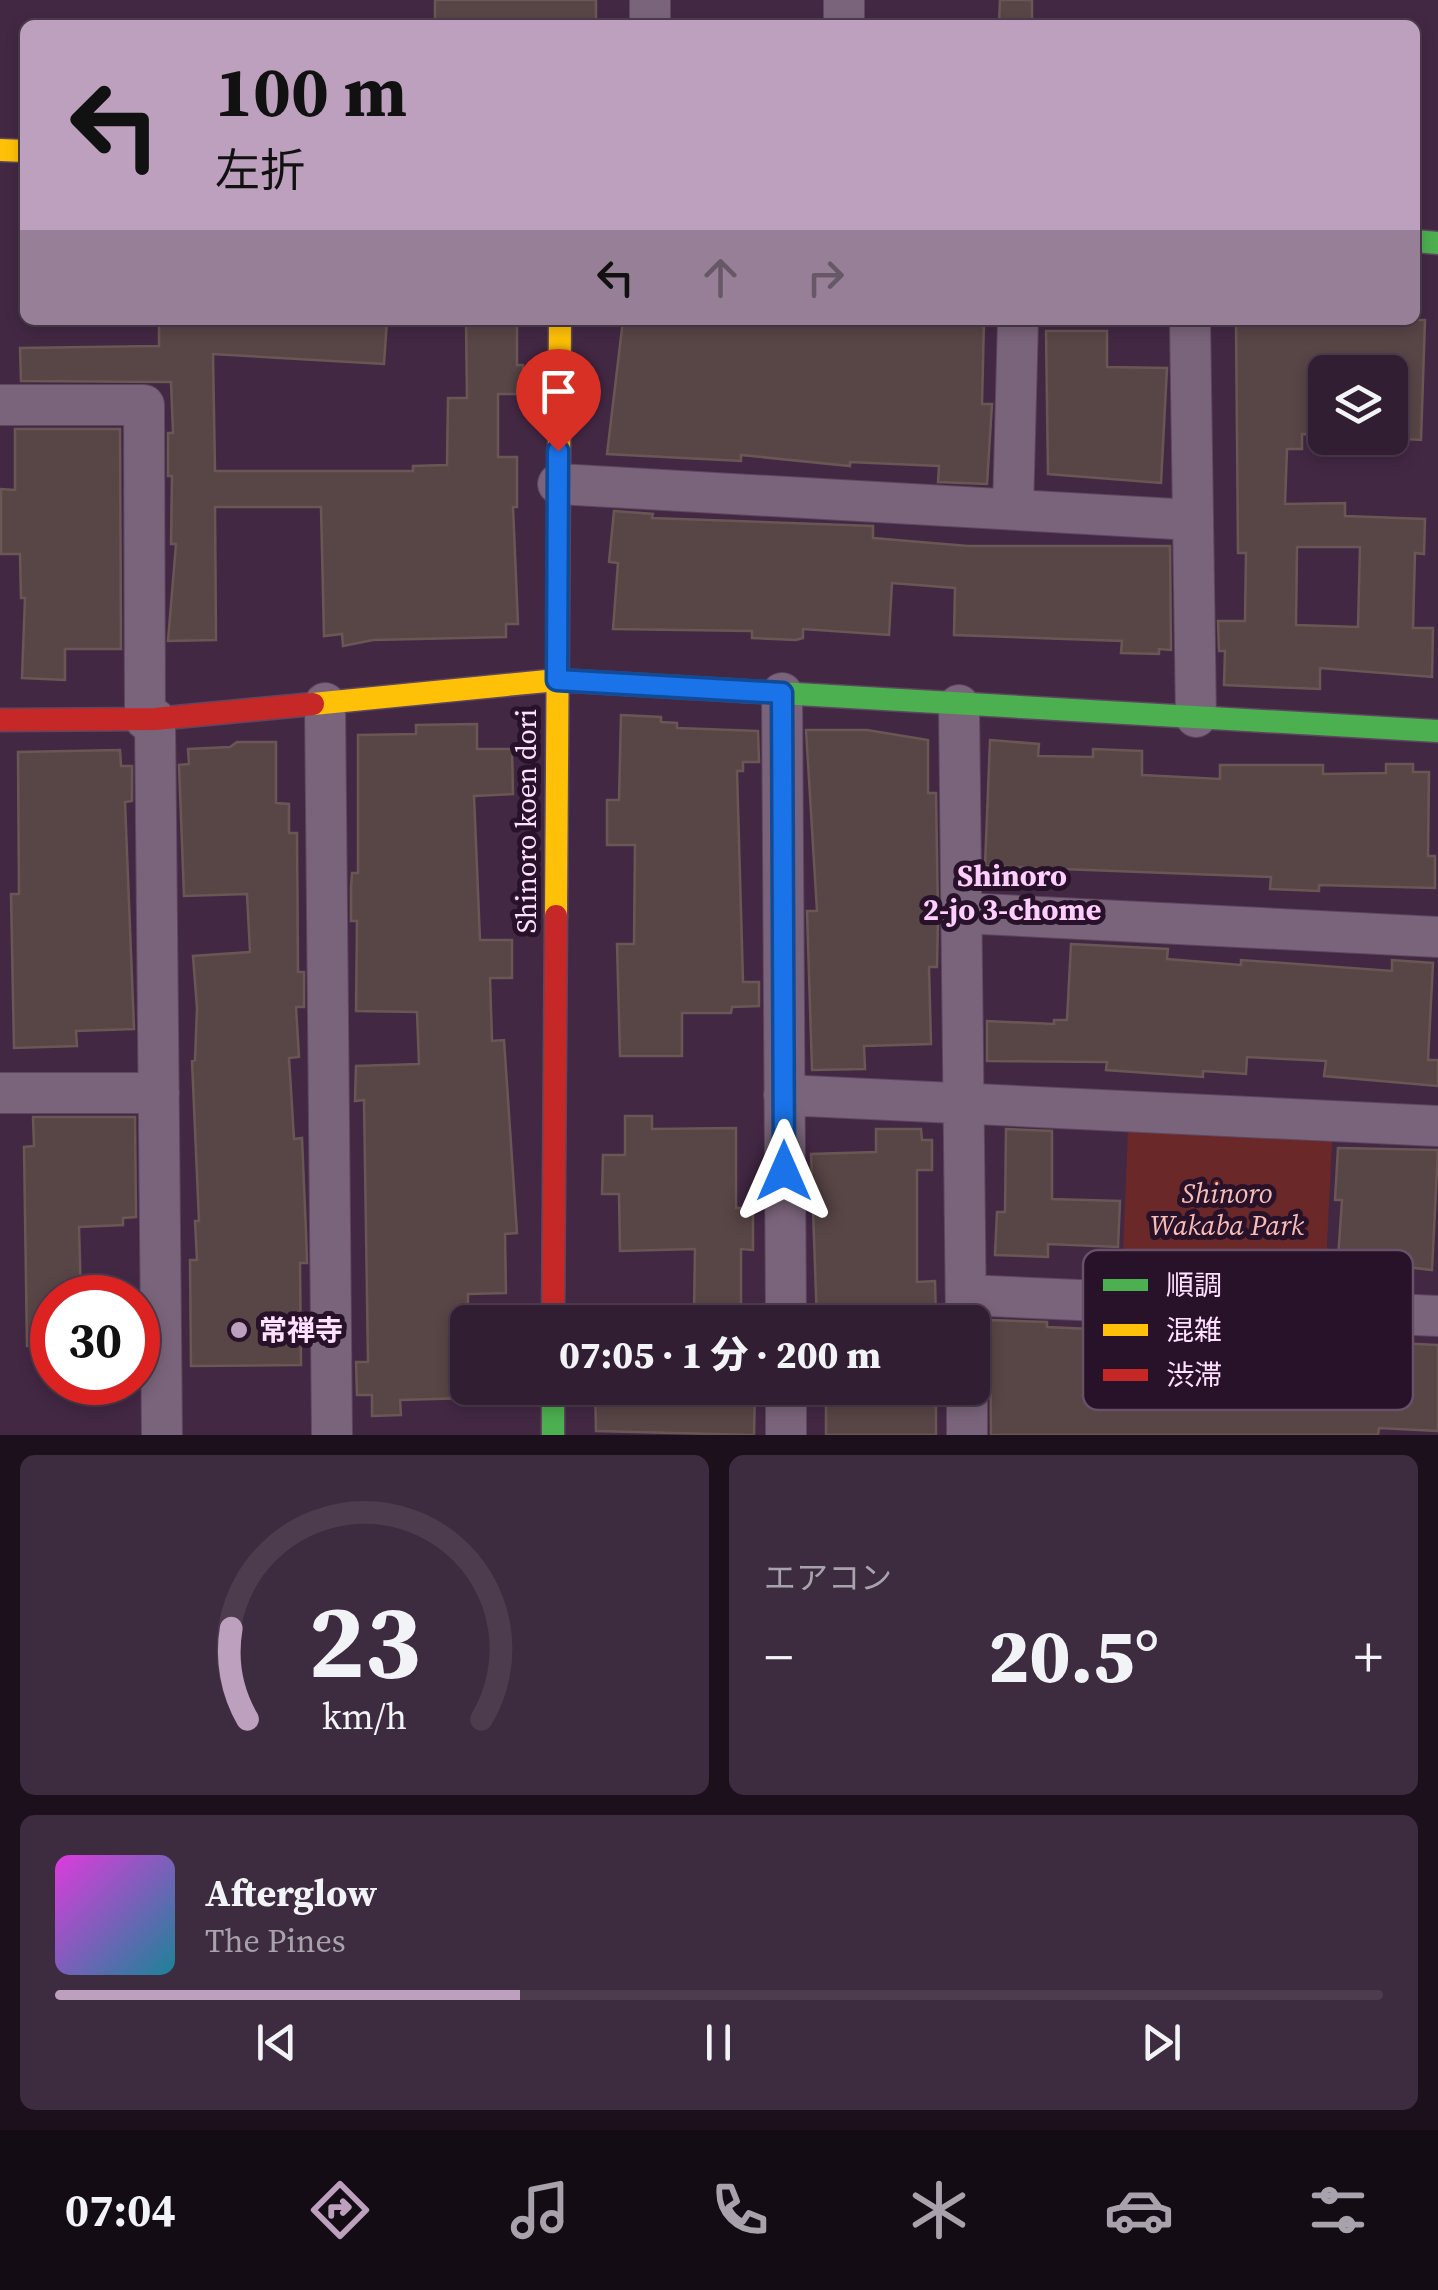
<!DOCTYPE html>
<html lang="ja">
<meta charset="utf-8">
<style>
:root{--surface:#321e33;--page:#3d2b3f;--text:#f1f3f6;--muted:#a8a2ac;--line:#4d3c4e;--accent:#bda0bd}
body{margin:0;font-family:"Source Serif 4","Noto Sans JP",serif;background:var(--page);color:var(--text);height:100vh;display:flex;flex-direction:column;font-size:38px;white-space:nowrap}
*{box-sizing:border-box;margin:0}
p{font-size:32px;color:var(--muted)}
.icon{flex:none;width:55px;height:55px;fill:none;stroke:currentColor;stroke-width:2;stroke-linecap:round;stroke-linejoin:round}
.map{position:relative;height:1435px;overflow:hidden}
.sheet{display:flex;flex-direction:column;gap:20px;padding:20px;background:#1c101c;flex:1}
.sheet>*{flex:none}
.banner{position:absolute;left:20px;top:20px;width:1400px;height:305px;border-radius:15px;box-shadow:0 5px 15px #0003,0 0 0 2px var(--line);background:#bda0bd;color:#111;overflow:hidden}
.buttons{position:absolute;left:1308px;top:355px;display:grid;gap:20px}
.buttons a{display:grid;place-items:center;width:100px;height:100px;border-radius:15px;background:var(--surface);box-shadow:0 5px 15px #0003,0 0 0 2px var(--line);font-size:50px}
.speed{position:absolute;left:30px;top:1275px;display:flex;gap:20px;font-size:50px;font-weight:700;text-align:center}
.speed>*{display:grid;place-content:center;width:130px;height:130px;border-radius:50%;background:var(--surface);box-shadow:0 5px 15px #0003,0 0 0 2px var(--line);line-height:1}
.speed .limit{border:15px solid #d22;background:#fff;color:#111}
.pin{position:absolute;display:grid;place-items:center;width:85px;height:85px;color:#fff;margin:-102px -42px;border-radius:50% 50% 50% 0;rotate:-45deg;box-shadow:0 0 10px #0007}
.pin .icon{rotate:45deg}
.me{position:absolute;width:110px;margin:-55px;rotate:0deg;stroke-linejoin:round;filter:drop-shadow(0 0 8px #0008)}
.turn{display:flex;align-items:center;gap:35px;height:210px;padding:0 30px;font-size:45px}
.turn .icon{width:130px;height:130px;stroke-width:2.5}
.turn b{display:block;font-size:70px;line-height:85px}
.lanes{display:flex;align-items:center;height:95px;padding:0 30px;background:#0003;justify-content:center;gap:50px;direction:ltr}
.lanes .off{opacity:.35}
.big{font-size:75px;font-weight:800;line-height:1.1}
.sheet .card{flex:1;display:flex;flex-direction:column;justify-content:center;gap:15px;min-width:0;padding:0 35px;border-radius:15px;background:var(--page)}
.sheet .dial{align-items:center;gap:0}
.dial svg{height:260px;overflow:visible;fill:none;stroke:var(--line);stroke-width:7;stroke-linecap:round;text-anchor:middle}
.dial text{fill:var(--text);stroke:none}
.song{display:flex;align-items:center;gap:30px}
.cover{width:120px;height:120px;border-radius:15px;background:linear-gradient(135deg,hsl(300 70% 55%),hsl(190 70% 35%))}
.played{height:10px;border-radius:5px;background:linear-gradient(90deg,var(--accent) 35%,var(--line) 35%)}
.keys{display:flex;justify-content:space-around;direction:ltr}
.heat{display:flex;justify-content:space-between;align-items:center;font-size:55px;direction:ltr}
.sheet .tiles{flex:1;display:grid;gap:20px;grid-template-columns:1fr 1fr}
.card:last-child{grid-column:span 2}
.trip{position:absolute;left:450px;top:1305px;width:540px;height:100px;border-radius:15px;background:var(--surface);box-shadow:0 5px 15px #0003,0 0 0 2px var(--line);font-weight:800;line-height:100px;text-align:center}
.tabs{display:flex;height:160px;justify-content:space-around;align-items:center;background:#140c14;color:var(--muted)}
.tabs .icon{width:70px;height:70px}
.tabs .selected{color:var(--accent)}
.tabs b{font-size:45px;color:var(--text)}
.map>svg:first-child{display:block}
.green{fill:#6b2828}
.building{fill:#584546;stroke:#6a5754;stroke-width:2.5;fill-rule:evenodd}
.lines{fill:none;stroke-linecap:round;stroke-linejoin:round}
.street-casing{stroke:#5e465f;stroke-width:42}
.fast-casing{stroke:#5e465f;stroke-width:25}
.slow-casing{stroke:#5e465f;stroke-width:25}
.jam-casing{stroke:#5e465f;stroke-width:25}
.street{stroke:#7a647b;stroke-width:40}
.fast{stroke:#4caf50;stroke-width:22}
.slow{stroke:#ffc107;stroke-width:22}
.jam{stroke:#c62828;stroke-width:22}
.route-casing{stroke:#114b97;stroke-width:25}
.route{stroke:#1a73e8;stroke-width:18}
.poi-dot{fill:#bda0bd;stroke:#281229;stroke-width:4}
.labels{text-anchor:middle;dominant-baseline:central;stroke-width:10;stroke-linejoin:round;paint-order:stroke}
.street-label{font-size:28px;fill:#ffe0fe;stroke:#281229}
.park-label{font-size:28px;font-style:italic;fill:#f9bdb6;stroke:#281229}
.poi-label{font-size:28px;font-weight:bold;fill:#ffe0fe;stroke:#281229;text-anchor:start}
.neighbourhood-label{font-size:30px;font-weight:bold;fill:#ffceff;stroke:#281229}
.key{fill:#281229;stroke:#685069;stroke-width:2.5}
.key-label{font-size:28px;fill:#ffe0fe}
</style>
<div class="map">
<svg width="1438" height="1435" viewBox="0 0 1438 1435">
<rect width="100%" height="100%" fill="#432844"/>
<path class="green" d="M1128,1130L1332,1142L1325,1288L1122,1277Z"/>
<path class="building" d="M435,0H596V25H435Z
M1000,0H1032V25H999Z
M159,320H387L384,364L213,354L215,471H413V466L447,465L448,398H467L466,320H517V365H523V394H498V457H517V507H513L518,624H506V637L373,640L343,646L342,634L324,636L321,507H215L216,640L168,641L176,544H171L172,476H168V433H173L171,382L21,381L20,348L159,346Z
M623,320H984L982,404H992L987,484L938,482L939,466L850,462V466L741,455V461L607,454Z
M1236,320H1425L1421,440L1390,438V372H1325V435L1302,434V449H1287L1285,504L1345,503V516L1425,519L1424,554L1415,553L1413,628H1433L1432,677L1320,668V689L1224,685L1225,651H1219L1218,621H1245L1246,553H1238ZM1297,547H1360L1358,627L1296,625Z
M1046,331H1107V367L1167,368L1161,483L1048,474Z
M15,429H120L121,649H65V680L22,678L25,598H21L20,554H1V489L15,490Z
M614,511L653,514L652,518L873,526V538L968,546H1170L1171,650L1159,649V654L1121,653L1122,641L954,635L955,588L892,583L889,635L803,629V638L796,640L752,638V631L613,629L618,563L609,562Z
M621,715L661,717V722L677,723V728L758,731L759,762H743V771H737L743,982H759V1006L732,1007L731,1013H682V1056H620L617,944H634L635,845H607V800H619Z
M477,724V749H512L513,794L474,796L480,940H512V978H490L492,1041L504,1040L517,1233L505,1234L506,1293L468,1294V1398L400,1400L401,1415L372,1416V1395H357L356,1362H368L364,1100L355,1101L356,1066L419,1064L417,1012L356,1011L357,921H351V888L352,873H358V735L416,734V725Z
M806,730H867L928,740V793H936L938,917L937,967H929L931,1044L864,1046L865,1069L812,1070L807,911H817Z
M990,740L1039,744L1038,756L1093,757V749L1142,751V775L1220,779V765H1323V774L1386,773V764H1413V772H1429L1428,856H1435V888L1319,885V891L1270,889L1271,877L985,866Z
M237,742H276V803L289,804V833H297L298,972H304V1007H296L299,1057L289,1058L294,1139L302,1138L306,1232L307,1263H300L301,1365L191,1366L190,1260H197L195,1221H199L192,1061L195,1060L197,1008L193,956L250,952L247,894L184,896L179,765L189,764L188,749L230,747Z
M120,750L121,766H132V801L125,802L134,1029L76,1031L77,1046L14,1048L11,894H19L18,752Z
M1071,944L1168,949L1167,959L1241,965V960L1392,971V960L1433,963L1428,1060H1438V1086L1324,1076L1326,1061L1247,1057L1246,1074L1203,1071V1077L1106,1070L1107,1062L987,1061V1021L1054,1024V1020H1067Z
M625,1116H652V1129L736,1128V1208H753V1250L741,1249V1313H694L695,1249L620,1251L619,1194H602L603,1155H625Z
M33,1117H135L136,1217L123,1218V1225L79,1227L81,1298H52V1346H27L24,1147L34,1146Z
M876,1129H921L922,1140H932V1170H917V1282L935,1281L936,1321L817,1322L811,1154L876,1152Z
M1006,1129L1052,1131V1199L1120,1201L1118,1247L1048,1244V1257L995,1255L997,1212H1005Z
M1338,1148L1438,1150L1432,1270L1338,1259L1342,1200H1335Z
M990,1320L1047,1322V1327L1438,1345V1431L1379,1428L1378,1435H991Z
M595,1388H755L754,1435L596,1431Z
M826,1396H925V1403H936V1435H826Z"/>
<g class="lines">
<g class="street-casing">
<path id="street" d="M650,0V25
M844,0V25
M1190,320L1196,717
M0,405H144L145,719
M558,484L1193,520
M1013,509L1018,320
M782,693L786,1322
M325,703L332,1435
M959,705L966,1322
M155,719L162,1435
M962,913L1438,937
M0,1093H159
M784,1095L1438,1126
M966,1295L1438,1316
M786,1388V1435
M967,1388V1435"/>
</g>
<g class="fast-casing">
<path id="fast" d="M1415,241L1438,243
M744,691L1438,731
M553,1388V1435"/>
</g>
<g class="slow-casing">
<path id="slow" d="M0,150L25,151
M313,704L557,680L744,691
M556,916L560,320"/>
</g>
<g class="jam-casing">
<path id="jam" d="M0,720L155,719L313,704
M553,1322L556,916"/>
</g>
<use href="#street" class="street"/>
<use href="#fast" class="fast"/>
<use href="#slow" class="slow"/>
<use href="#jam" class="jam"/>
</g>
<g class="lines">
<g class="route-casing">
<path id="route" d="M558,451L557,680L782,693L784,1171"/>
</g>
<use href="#route" class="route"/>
</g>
<circle class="poi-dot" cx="239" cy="1330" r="10"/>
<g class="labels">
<g class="street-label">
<text transform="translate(526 821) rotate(-90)">Shinoro koen dori</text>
</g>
<g class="park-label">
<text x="1227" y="1193">Shinoro<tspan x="1227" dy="32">Wakaba Park</tspan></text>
</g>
<g class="poi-label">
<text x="259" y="1330">常禅寺</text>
</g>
<g class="neighbourhood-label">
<text x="1012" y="875">Shinoro<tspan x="1012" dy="34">2-jo 3-chome</tspan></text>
</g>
</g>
<rect x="1083" y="1250" width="330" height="160" rx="15" class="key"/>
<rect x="1103" y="1279" width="45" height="12" fill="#4caf50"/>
<rect x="1103" y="1324" width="45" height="12" fill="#ffc107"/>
<rect x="1103" y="1369" width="45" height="12" fill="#c62828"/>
<g class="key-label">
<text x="1166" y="1295">順調</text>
<text x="1166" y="1340">混雑</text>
<text x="1166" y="1385">渋滞</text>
</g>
</svg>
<div class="buttons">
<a><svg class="icon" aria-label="layers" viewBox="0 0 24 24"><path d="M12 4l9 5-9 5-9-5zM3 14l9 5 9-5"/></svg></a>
</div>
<div class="speed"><div class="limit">30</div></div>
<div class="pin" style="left:558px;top:451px;background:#d93025"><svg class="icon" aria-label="arrive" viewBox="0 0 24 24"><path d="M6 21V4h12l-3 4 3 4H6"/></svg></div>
<svg class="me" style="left:784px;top:1171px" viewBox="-20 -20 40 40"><path d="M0-17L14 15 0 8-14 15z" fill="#1a73e8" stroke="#fff" stroke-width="4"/></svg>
<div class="trip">07:05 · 1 分 · 200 m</div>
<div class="banner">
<div class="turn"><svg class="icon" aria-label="left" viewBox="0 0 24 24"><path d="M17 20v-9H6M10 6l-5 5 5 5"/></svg><div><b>100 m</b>左折</div></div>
<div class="lanes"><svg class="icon" aria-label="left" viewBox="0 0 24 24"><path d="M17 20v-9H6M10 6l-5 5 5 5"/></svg><svg class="icon off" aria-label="ahead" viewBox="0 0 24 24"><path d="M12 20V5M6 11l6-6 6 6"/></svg><svg class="icon off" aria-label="right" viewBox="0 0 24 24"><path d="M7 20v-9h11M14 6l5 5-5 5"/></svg></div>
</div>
</div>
<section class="sheet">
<div class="tiles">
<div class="card dial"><svg viewBox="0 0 100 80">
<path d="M14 69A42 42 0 1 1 86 69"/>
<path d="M14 69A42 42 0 0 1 9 41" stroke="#bda0bd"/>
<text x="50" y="56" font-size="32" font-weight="700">23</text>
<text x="50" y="72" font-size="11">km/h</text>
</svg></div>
<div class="card"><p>エアコン</p>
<div class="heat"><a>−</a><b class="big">20.5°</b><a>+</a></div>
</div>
<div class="card">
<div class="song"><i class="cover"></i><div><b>Afterglow</b><p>The Pines</p></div></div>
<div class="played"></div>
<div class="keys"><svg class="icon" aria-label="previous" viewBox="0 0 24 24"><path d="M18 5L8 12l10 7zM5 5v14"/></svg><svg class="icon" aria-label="pause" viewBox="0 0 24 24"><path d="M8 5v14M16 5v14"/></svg><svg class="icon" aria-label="next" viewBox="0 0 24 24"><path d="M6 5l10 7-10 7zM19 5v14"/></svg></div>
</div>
</div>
</section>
<nav class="tabs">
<b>07:04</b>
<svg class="icon selected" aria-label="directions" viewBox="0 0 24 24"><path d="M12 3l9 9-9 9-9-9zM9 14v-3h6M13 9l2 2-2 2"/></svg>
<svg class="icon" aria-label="music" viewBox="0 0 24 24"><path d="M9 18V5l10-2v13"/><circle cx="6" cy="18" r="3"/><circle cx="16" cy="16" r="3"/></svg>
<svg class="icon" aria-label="phone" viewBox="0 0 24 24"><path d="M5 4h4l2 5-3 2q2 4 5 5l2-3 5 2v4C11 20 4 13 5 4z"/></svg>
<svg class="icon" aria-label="climate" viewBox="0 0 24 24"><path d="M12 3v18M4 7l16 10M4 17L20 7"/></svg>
<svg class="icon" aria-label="car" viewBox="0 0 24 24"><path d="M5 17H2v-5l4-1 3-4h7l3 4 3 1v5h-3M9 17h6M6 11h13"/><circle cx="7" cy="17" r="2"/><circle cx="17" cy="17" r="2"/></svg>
<svg class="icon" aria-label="filters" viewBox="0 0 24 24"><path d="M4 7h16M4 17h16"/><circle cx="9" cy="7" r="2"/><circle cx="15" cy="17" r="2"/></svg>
</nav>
